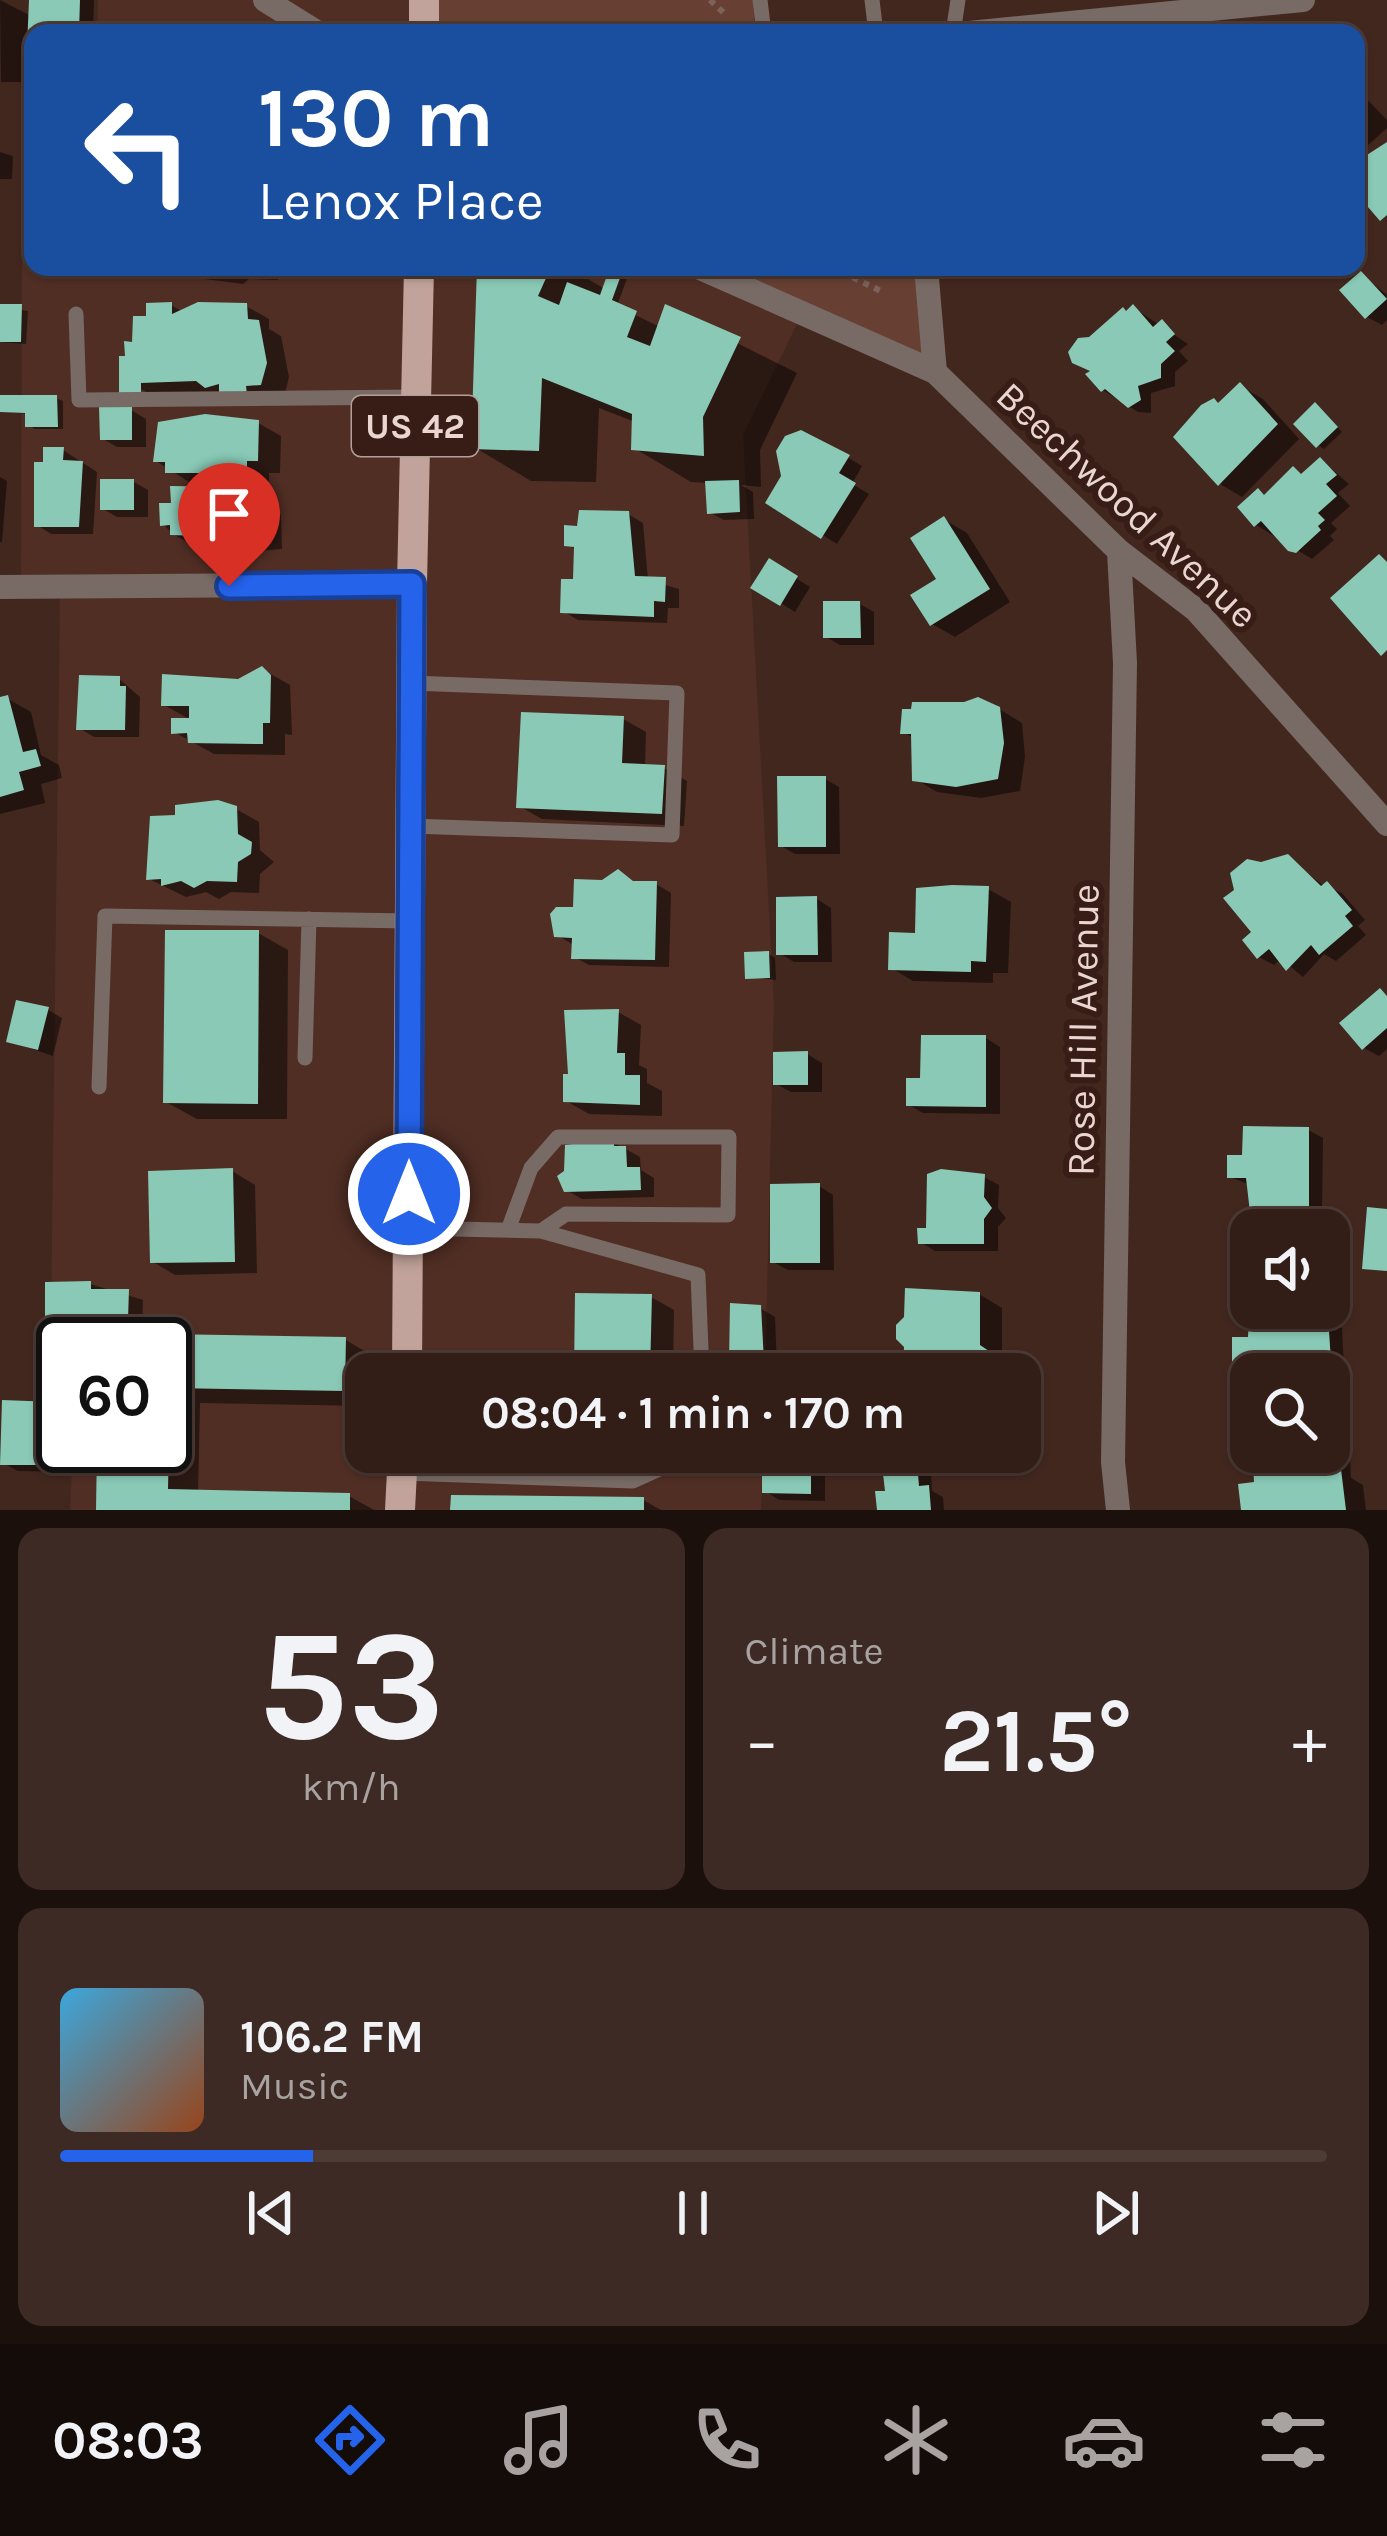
<!DOCTYPE html>
<meta charset="utf-8">
<style>
:root{--surface:#321d17;--page:#3d2a24;--text:#f1f3f6;--muted:#a8a2a1;--line:#4d3b36;--accent:#2563eb}
body{margin:0;font-family:Karla,sans-serif;background:var(--page);color:var(--text);height:100vh;display:flex;flex-direction:column;font-size:45px;white-space:nowrap}
*{box-sizing:border-box;margin:0}
p{font-size:39px;color:var(--muted)}
.icon{flex:none;width:66px;height:66px;fill:none;stroke:currentColor;stroke-width:2;stroke-linecap:round;stroke-linejoin:round}
.map{position:relative;height:1510px;overflow:hidden}
.details{display:flex;flex-direction:column;gap:18px;padding:18px;background:#1c100d;flex:1}
.details>*{flex:none}
.banner{position:absolute;left:24px;top:24px;width:1341px;height:252px;border-radius:24px;box-shadow:0 3px 9px #0004,0 0 0 3px var(--line);background:#1a4fa0;color:#fff;overflow:hidden}
.fabs{position:absolute;left:1230px;top:1209px;display:grid;gap:24px}
.fabs a{display:grid;place-items:center;width:120px;height:120px;border-radius:24px;background:var(--surface);box-shadow:0 3px 9px #0004,0 0 0 3px var(--line);font-size:60px}
.speed{position:absolute;left:36px;top:1317px;display:flex;gap:24px;font-size:60px;font-weight:700;text-align:center}
.speed>*{display:grid;place-content:center;width:156px;height:156px;border-radius:50%;background:var(--surface);box-shadow:0 3px 9px #0004,0 0 0 3px var(--line);line-height:1}
.speed .limit{border:6px solid #111;border-radius:18px;background:#fff;color:#111}
.pin{position:absolute;display:grid;place-items:center;width:102px;height:102px;color:#fff;margin:-123px -51px;border-radius:50% 50% 50% 0;rotate:-45deg;box-shadow:0 0 12px #0007}
.pin .icon{rotate:45deg}
.me{position:absolute;width:132px;margin:-66px;rotate:0deg;stroke-linejoin:round;filter:drop-shadow(0 0 9px #0008)}
.turn{display:flex;align-items:center;gap:42px;height:252px;padding:0 36px;font-size:54px}
.turn .icon{width:156px;height:156px;stroke-width:2.5}
.turn b{display:block;font-size:84px;line-height:102px}
.big{font-size:90px;font-weight:700;line-height:1.1}
.details .card{flex:1;display:flex;flex-direction:column;justify-content:center;gap:18px;min-width:0;padding:0 42px;border-radius:24px;background:var(--page)}
.details .dial{align-items:center;gap:0}
.dial b{font-size:156px;line-height:1}
.song{display:flex;align-items:center;gap:36px}
.cover{width:144px;height:144px;border-radius:18px;background:linear-gradient(135deg,hsl(200 70% 55%),hsl(20 70% 35%))}
.played{height:12px;border-radius:6px;background:linear-gradient(90deg,var(--accent) 20%,var(--line) 20%)}
.keys{display:flex;justify-content:space-around;direction:ltr}
.heat{display:flex;justify-content:space-between;align-items:center;font-size:66px;direction:ltr}
.details .tiles{flex:1;display:grid;gap:18px;grid-template-columns:1fr 1fr}
.card:last-child{grid-column:span 2}
.trip{position:absolute;left:345px;top:1353px;width:696px;height:120px;border-radius:24px;background:var(--surface);box-shadow:0 3px 9px #0004,0 0 0 3px var(--line);font-weight:700;line-height:120px;text-align:center}
.tab-bar{display:flex;height:192px;justify-content:space-around;align-items:center;background:#140c09;color:var(--muted)}
.tab-bar .icon{width:84px;height:84px}
.tab-bar .active{color:var(--accent)}
.tab-bar b{font-size:54px;color:var(--text)}
.map>svg:first-child{display:block}
.built{fill:#502e24}
.green{fill:#683f33}
.shadow{fill:#0007}
.building{fill:#89c9b5}
.lines{fill:none;stroke-linecap:round;stroke-linejoin:round}
.path{stroke:#7b625b;stroke-width:6;stroke-dasharray:6 6;stroke-linecap:butt}
.service{stroke:#786a65;stroke-width:15}
.minor{stroke:#786a65;stroke-width:24}
.tertiary{stroke:#786a65;stroke-width:24}
.primary{stroke:#c1a39b;stroke-width:30}
.route-casing{stroke:#184099;stroke-width:30}
.route{stroke:#2563eb;stroke-width:21}
.labels{text-anchor:middle;dominant-baseline:central;stroke-width:12;stroke-linejoin:round;paint-order:stroke}
.shield{fill:#371d15;stroke:#b49e99;stroke-width:3}
.shield-label{font-size:36px;font-weight:bold;fill:#e9d6d1}
.street-label{font-size:39px;fill:#e9d6d1;stroke:#371d15}
</style>
<div class="map">
<svg width="1387" height="1510" viewBox="0 0 1387 1510">
<rect width="100%" height="100%" fill="#42271f"/>
<path class="built" d="M98,0H424V33H97Z
M22,183H33V267H698L801,316L743,435L774,1004L765,1374H366V1452H763L761,1510H70L73,1446H165V1344H76V1318L51,1319L60,587H21Z"/>
<path class="green" d="M424,0H753L755,33H424Z
M698,267H926L935,372Z"/>
<path class="shadow" d="M0,0L31,16L32,0H94L93,33H33V47L26,43L24,82H1Z
M1356,88L1387,120V128L1356,156Z
M0,152L13,156L12,179H0Z
M178,267H278V280L249,279L243,284L197,278Z
M480,267H567L605,289L613,267H625L630,270L617,306L660,327L667,308L797,373L760,450L761,487L741,485L753,492L754,519L724,520L709,512L708,483L691,482L634,448L635,422L599,408L596,482L531,481L474,447Z
M1145,267H1187L1188,273L1160,277Z
M1361,274L1387,295V320L1382,325L1367,317Z
M171,305L183,312L199,305L246,306L269,319V329L281,336L289,377L284,397H268V406H245L219,393L162,394L163,402L141,389V396L155,404H144L122,391V359H128L127,344L135,345L136,319L149,320V306Z
M0,307L28,311L26,344L0,342Z
M1134,308L1188,344L1179,351L1188,361L1175,372V386L1151,393V413L1138,412L1103,390L1091,371V340Z
M1240,386L1263,399L1299,439L1242,497L1220,484V405Z
M0,398H56L63,401V429H35L28,425V414L0,411Z
M131,410L146,419V447H117L103,439Z
M1321,410L1342,432L1324,449L1318,445Z
M258,423L281,436L280,473H269V484H235L281,515L282,549L234,553L196,547L173,534L163,524L174,506L200,489L156,461Z
M809,434L862,466L852,484L869,494L837,544L769,502Z
M63,450L97,472L93,534H51L37,525L46,465Z
M1321,460L1349,484L1338,493L1350,506L1331,523L1337,529L1330,536L1334,540L1312,559L1256,525L1267,497L1293,469L1303,475Z
M0,477L7,481L2,542H0Z
M134,482L148,490V517H117L103,509Z
M628,514L643,523L648,580L679,589V608H668L667,623L578,620L563,611L576,582L577,550L567,544L580,529Z
M945,520L967,533L1010,602L955,637L932,624Z
M770,562L810,587L795,612L755,587Z
M860,604L874,612V645H840L826,637Z
M267,672L290,685L292,735L285,734V755L214,754L174,732L193,721L164,705Z
M119,679L140,697L139,737H94L79,728Z
M8,699L31,712L41,755L59,765L62,778L41,784L45,803L0,814V701Z
M999,709L1022,723L1025,757L1020,791L981,798L937,792L915,779L914,738L903,732Z
M623,719L646,732L645,767L664,768L687,781L684,826L542,819L519,806Z
M825,779L839,787L840,854H795L781,846Z
M236,809L259,822L260,850L274,862L260,874L259,893L231,892L219,899L206,892L186,897L149,879L178,818Z
M1287,857L1325,887L1342,893L1365,920L1358,926L1366,935L1336,961L1324,954L1303,977L1281,959L1274,965L1259,957L1256,932L1261,865Z
M632,884H656L671,893L669,967L589,965L574,957L572,944L557,935L576,910Z
M988,889L1011,902L1008,973H993V983L913,981L891,968L918,936Z
M817,899L831,908L832,962H794L779,953Z
M258,933L288,950L287,1119H197L166,1102Z
M769,954L775,958L776,980L748,977Z
M1380,991L1387,995V1049L1379,1056L1364,1048Z
M48,1010L62,1018L53,1056L9,1041Z
M618,1012L641,1025L639,1065L647,1069V1083L662,1091V1116L589,1114L566,1101Z
M986,1038L1000,1047V1114L923,1113L909,1105L923,1081Z
M807,1054L822,1063V1092H791L776,1084Z
M1308,1130L1323,1138L1322,1215L1283,1219V1227H1268L1253,1219L1250,1185L1230,1177L1245,1158Z
M613,1142L640,1157L641,1170L654,1178V1197L582,1199L566,1190Z
M232,1171L255,1185L257,1273L175,1275L153,1262Z
M984,1177L999,1185L998,1208L1006,1218L998,1227V1251H935L920,1242Z
M819,1186L833,1195L834,1270H788L773,1262Z
M90,1284L143,1300L142,1327L63,1329L48,1321Z
M979,1294L1002,1308V1361L1017,1374H907Z
M651,1297L674,1310L673,1374H577Z
M760,1308L775,1317L777,1366L831,1374H735Z
M1316,1313L1342,1328L1344,1368L1251,1374V1385L1235,1376L1251,1340Z
M346,1340L376,1358L375,1374H366V1406L200,1403L198,1493L349,1496L374,1510H99L100,1446H165V1344H103Z
M55,1405L63,1410L68,1472L18,1471L3,1463Z
M1329,1448L1350,1460L1351,1478L1363,1485L1366,1510H1243L1241,1487L1258,1484L1299,1460L1298,1452H1329Z
M455,1452H638L637,1482L485,1479L454,1461Z
M765,1452H825V1501L779,1500L765,1491Z
M916,1465L931,1473L932,1491L943,1497L944,1510H880L878,1494L888,1493Z
M454,1498L643,1500L661,1510H453Z"/>
<path class="building" d="M29,0H80L79,33H33V47H27Z
M1387,142V215L1380,221L1356,193V162Z
M477,267H551L538,296L559,305L567,282L600,295L610,267H624L612,300L637,311L627,337L650,346L665,304L741,337L703,417L704,456L631,450L632,414L542,378L539,451L471,449Z
M1361,271L1387,299L1365,319L1339,290Z
M172,302V314L198,302L247,303L248,319L259,320L267,363L261,385L246,386L247,395H219V384L205,388L196,381L141,383V393H119V356H125L124,341L132,342L133,316H146V303Z
M0,304H22L21,342H0Z
M1133,304L1153,327L1162,319L1175,334L1166,342L1175,351L1161,364V378L1138,386L1141,400L1128,408L1105,389L1101,392L1085,374L1090,371L1072,363L1068,352L1078,338L1089,337L1123,307L1126,311Z
M1240,382L1278,424L1218,486L1173,437L1201,405L1214,398L1218,403Z
M0,395H57L58,427H25V413L0,412Z
M1315,402L1338,427L1316,448L1293,424Z
M99,407H132V440H100Z
M205,414L259,420L258,461H247V473H165V462H153L158,422Z
M801,430L850,455L839,473L856,483L821,539L765,503L781,476L776,451L785,436Z
M43,447H64L63,460L83,461L79,527H34V462H43Z
M1320,457L1337,475L1326,484L1337,496L1318,513L1325,520L1318,526L1321,530L1296,553L1288,551L1261,521L1254,527L1237,507L1258,488L1264,495L1293,466L1301,474Z
M100,479H134V510H100Z
M739,480L740,512L707,514L705,481Z
M170,486L246,487V499H259L260,538L208,542L203,536L170,535V525L160,526L159,503H171Z
M579,510L629,511L635,576L666,577L665,602L654,601V617L560,613L561,579H573L574,547L564,546V525L577,526Z
M944,516L990,589L930,626L910,595L936,579L910,538Z
M1379,554L1387,562V650L1381,656L1330,598Z
M769,558L798,576L780,606L750,588Z
M823,601H860L861,638H823Z
M262,666L271,675L270,723H263V744L188,743L187,733L171,734V718H189V706H161L162,674L238,679Z
M79,675L120,676V686H126L125,730H76Z
M8,695L23,752L36,749L41,766L19,772L24,790L0,797V697Z
M978,697L1000,707L1004,743L998,779L956,787L912,781L911,734H900L902,709H911L912,702H964Z
M521,712L624,716L622,763L665,765L662,814L516,808Z
M777,776H826V847H778Z
M218,800L237,806L238,834L252,842L251,854L238,862L237,882L207,881L194,888L181,881L161,886V879L146,880L150,816L175,815V805Z
M1288,854L1321,886L1327,881L1352,910L1345,916L1353,926L1319,955L1311,945L1286,971L1269,949L1257,959L1242,940L1251,932L1223,898L1234,890L1230,873L1247,859L1261,862Z
M618,869L633,881H657L655,960L571,959L572,938L554,937L550,914L556,907H573L574,879L602,880Z
M952,885L989,886L986,962L971,961V972L888,970L889,932L915,933L916,888Z
M817,896L818,955H776V897Z
M165,930H259L258,1104L163,1103Z
M769,951L770,978L745,979L744,952Z
M1380,988L1387,996V1028L1362,1050L1339,1023Z
M16,1000L49,1007L38,1050L6,1042Z
M619,1009L617,1053H625V1075H640V1105L563,1102V1074H568L564,1010Z
M921,1035H986V1107L906,1106V1078H920Z
M808,1051V1085H773V1052Z
M1243,1126L1309,1127V1208L1269,1212V1221H1251L1246,1178H1227V1155H1242Z
M614,1139V1146H626L627,1167H640L641,1190L564,1192L557,1176L564,1171L565,1145Z
M233,1168L235,1262L150,1263L148,1171Z
M941,1169L985,1174L984,1197L992,1208L984,1219V1244H918L917,1228H926L927,1174Z
M820,1183V1263H770V1184Z
M1367,1207L1387,1209V1271L1362,1269Z
M91,1281V1289H129L128,1320L45,1322V1282Z
M905,1288L980,1292V1345L995,1355L994,1374H903L904,1347L896,1339V1325L904,1317Z
M575,1293L652,1294L650,1374H574Z
M730,1303L761,1305L764,1362L822,1365V1374H734V1363H729Z
M1274,1310H1317V1316H1328L1331,1361H1286V1374L1232,1378V1337H1248L1249,1316H1274Z
M100,1333L346,1337L345,1391L170,1388L168,1489L350,1493V1510H96L97,1446H165V1344H100Z
M2,1400L55,1402L54,1465H0Z
M452,1452H608V1467L451,1463Z
M762,1452H811V1494L762,1493Z
M1295,1452H1328L1330,1470L1341,1469L1346,1510H1241L1238,1484L1254,1482L1253,1465L1296,1457Z
M917,1462L919,1486L929,1485L931,1510H877L875,1491H885L882,1465Z
M451,1495L644,1497V1510H450Z"/>
<g class="lines">
<path class="path" d="M710,0L725,14
M831,267L885,293"/>
<path class="service" d="M760,0L764,33
M872,0L876,33
M953,33L958,0
M76,314L79,400L416,397
M411,683L677,693L672,835L412,826
M305,1058L309,919
M99,1087L105,916L410,921
M409,1228L541,1231L698,1275L702,1374
M508,1230L531,1168L558,1137H729L728,1215L566,1214L541,1231
M402,1473L633,1481L666,1466L721,1464"/>
<path class="minor" d="M698,267L935,372
M926,267L935,372L1119,551L1196,610L1387,824
M0,587L412,584
M1118,1510L1113,1462L1125,663L1119,551"/>
<path class="tertiary" d="M265,0L318,33
M969,33L1303,0"/>
<path class="primary" d="M424,33V0
M407,1374L412,584L419,267
M400,1510L403,1452"/>
</g>
<g class="lines">
<g class="route-casing">
<path id="route" d="M229,586L412,584L409,1194"/>
</g>
<use href="#route" class="route"/>
</g>
<g class="labels">
<rect class="shield" x="352" y="396" width="126" height="60" rx="9"/>
<g class="shield-label">
<text x="415" y="426">US 42</text>
</g>
<g class="street-label">
<text transform="translate(1127 505) rotate(43)">Beechwood Avenue</text>
<text transform="translate(1083 1030) rotate(-89)">Rose Hill Avenue</text>
</g>
</g>
</svg>
<div class="fabs">
<a><svg class="icon" aria-label="sound" viewBox="0 0 24 24"><path d="M4 9h4l5-4v14l-5-4H4zM17 9q2 3 0 6"/></svg></a>
<a><svg class="icon" aria-label="search" viewBox="0 0 24 24"><circle cx="10" cy="10" r="6"/><path d="M15 15l6 6"/></svg></a>
</div>
<div class="speed"><div class="limit">60</div></div>
<div class="pin" style="left:229px;top:586px;background:#d93025"><svg class="icon" aria-label="arrive" viewBox="0 0 24 24"><path d="M6 21V4h12l-3 4 3 4H6"/></svg></div>
<svg class="me" style="left:409px;top:1194px" viewBox="-20 -20 40 40"><circle r="17" fill="#2563eb" stroke="#fff" stroke-width="3"/><path d="M0-11L8 9 0 5-8 9z" fill="#fff"/></svg>
<div class="trip">08:04 · 1 min · 170 m</div>
<div class="banner">
<div class="turn"><svg class="icon" aria-label="left" viewBox="0 0 24 24"><path d="M17 20v-9H6M10 6l-5 5 5 5"/></svg><div><b>130 m</b>Lenox Place</div></div>
</div>
</div>
<section class="details">
<div class="tiles">
<div class="card dial"><b>53</b><p>km/h</p></div>
<div class="card"><p>Climate</p>
<div class="heat"><a>−</a><b class="big">21.5°</b><a>+</a></div>
</div>
<div class="card">
<div class="song"><i class="cover"></i><div><b>106.2 FM</b><p>Music</p></div></div>
<div class="played"></div>
<div class="keys"><svg class="icon" aria-label="previous" viewBox="0 0 24 24"><path d="M18 5L8 12l10 7zM5 5v14"/></svg><svg class="icon" aria-label="pause" viewBox="0 0 24 24"><path d="M8 5v14M16 5v14"/></svg><svg class="icon" aria-label="next" viewBox="0 0 24 24"><path d="M6 5l10 7-10 7zM19 5v14"/></svg></div>
</div>
</div>
</section>
<nav class="tab-bar">
<b>08:03</b>
<svg class="icon active" aria-label="directions" viewBox="0 0 24 24"><path d="M12 3l9 9-9 9-9-9zM9 14v-3h6M13 9l2 2-2 2"/></svg>
<svg class="icon" aria-label="music" viewBox="0 0 24 24"><path d="M9 18V5l10-2v13"/><circle cx="6" cy="18" r="3"/><circle cx="16" cy="16" r="3"/></svg>
<svg class="icon" aria-label="phone" viewBox="0 0 24 24"><path d="M5 4h4l2 5-3 2q2 4 5 5l2-3 5 2v4C11 20 4 13 5 4z"/></svg>
<svg class="icon" aria-label="climate" viewBox="0 0 24 24"><path d="M12 3v18M4 7l16 10M4 17L20 7"/></svg>
<svg class="icon" aria-label="car" viewBox="0 0 24 24"><path d="M5 17H2v-5l4-1 3-4h7l3 4 3 1v5h-3M9 17h6M6 11h13"/><circle cx="7" cy="17" r="2"/><circle cx="17" cy="17" r="2"/></svg>
<svg class="icon" aria-label="filters" viewBox="0 0 24 24"><path d="M4 7h16M4 17h16"/><circle cx="9" cy="7" r="2"/><circle cx="15" cy="17" r="2"/></svg>
</nav>
